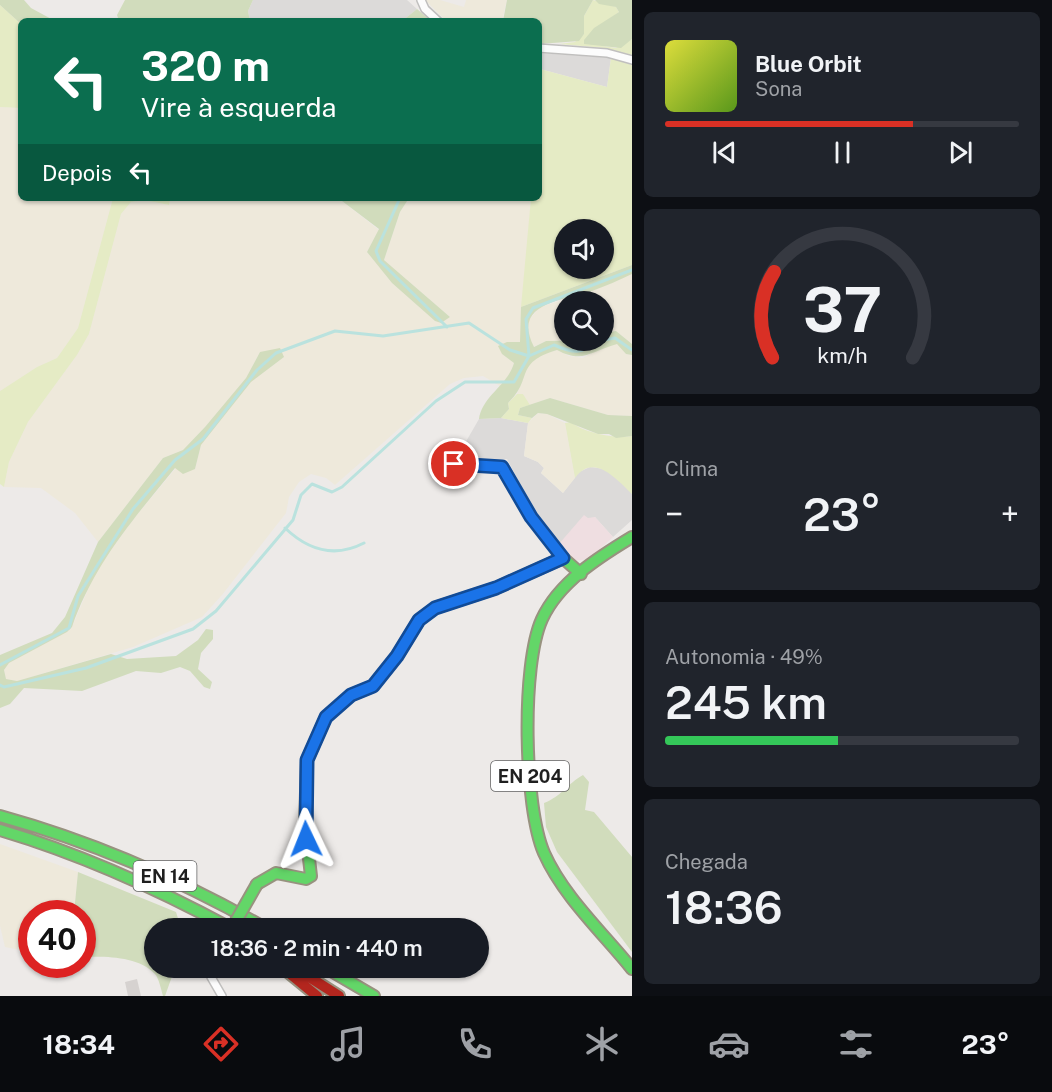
<!DOCTYPE html>
<html lang="pt">
<meta charset="utf-8">
<style>
:root{--surface:#171b24;--page:#20242c;--text:#f1f3f6;--muted:#9ea1a6;--line:#363941;--accent:#d93025}
body{margin:0;font-family:"Public Sans",sans-serif;background:var(--page);color:var(--text);height:100vh;display:flex;flex-direction:column;font-size:22px;white-space:nowrap}
*{box-sizing:border-box;margin:0}
p{font-size:20px;color:var(--muted)}
.icon{flex:none;width:33px;height:33px;fill:none;stroke:currentColor;stroke-width:2;stroke-linecap:round;stroke-linejoin:round}
.map{position:relative;flex:1;overflow:hidden}
.drawer{display:flex;flex-direction:column;gap:12px;padding:12px;background:#0d0f14;width:420px}
.drawer>*{flex:none}
.guide{position:absolute;left:18px;top:18px;width:524px;height:183px;border-radius:9px;box-shadow:0 2px 4px #0004;background:#0b6e4f;color:#fff;overflow:hidden}
.buttons{position:absolute;left:554px;top:219px;display:grid;gap:12px}
.buttons a{display:grid;place-items:center;width:60px;height:60px;border-radius:50%;background:var(--surface);box-shadow:0 2px 4px #0004;font-size:30px}
.speed{position:absolute;left:18px;top:900px;display:flex;gap:12px;font-size:30px;font-weight:700;text-align:center}
.speed>*{display:grid;place-content:center;width:78px;height:78px;border-radius:50%;background:var(--surface);box-shadow:0 2px 4px #0004;line-height:1}
.speed .limit{border:9px solid #d22;background:#fff;color:#111}
.pin{position:absolute;display:grid;place-items:center;width:51px;height:51px;color:#fff;margin:-26px;border:3px solid #fff;border-radius:50%;box-shadow:0 2px 6px #0007}
.me{position:absolute;width:66px;margin:-33px;rotate:358deg;stroke-linejoin:round;filter:drop-shadow(0 0 4px #0008)}
.turn{display:flex;align-items:center;gap:21px;height:126px;padding:0 24px;font-size:27px}
.turn .icon{width:78px;height:78px;stroke-width:2.5}
.turn b{display:block;font-size:42px;line-height:51px}
.then{display:flex;align-items:center;height:57px;padding:0 24px;background:#0003;gap:12px;font-size:22px}
.big{font-size:45px;font-weight:600;line-height:1.1}
.drawer .tile{flex:1;display:flex;flex-direction:column;justify-content:center;gap:9px;min-width:0;padding:0 21px;border-radius:9px;background:var(--page)}
.drawer .dial{align-items:center;gap:0}
.dial svg{height:156px;overflow:visible;fill:none;stroke:var(--line);stroke-width:7;stroke-linecap:round;text-anchor:middle}
.dial text{fill:var(--text);stroke:none}
.song{display:flex;align-items:center;gap:18px}
.cover{width:72px;height:72px;border-radius:9px;background:linear-gradient(135deg,hsl(60 70% 55%),hsl(90 70% 35%))}
.played{height:6px;border-radius:3px;background:linear-gradient(90deg,var(--accent) 70%,var(--line) 70%)}
.keys{display:flex;justify-content:space-around;direction:ltr}
.heat{display:flex;justify-content:space-between;align-items:center;font-size:33px;direction:ltr}
.charge{height:9px;border-radius:4px;background:linear-gradient(90deg,#34c759 49%,var(--line) 0)}
.trip{position:absolute;left:144px;top:918px;width:345px;height:60px;border-radius:30px;background:var(--surface);box-shadow:0 2px 4px #0004;font-weight:600;line-height:60px;text-align:center}
.menu{display:flex;height:96px;justify-content:space-around;align-items:center;background:#090b0e;color:var(--muted)}
.menu .icon{width:42px;height:42px}
.menu .current{color:var(--accent)}
.menu b{font-size:27px;color:var(--text)}
main{display:flex;flex:1;min-height:0}
.map>svg:first-child{display:block}
.residential{fill:#dcdad9}
.commercial{fill:#efdee1}
.farmland{fill:#eee9db}
.grass{fill:#e5ebc5;fill-rule:evenodd}
.forest{fill:#d1dcbc}
.lines{fill:none;stroke-linecap:round;stroke-linejoin:round}
.stream{stroke:#bae2de;stroke-width:3}
.building{fill:#d6d2d0}
.street-casing{stroke:#c0bfbe;stroke-width:10}
.fast-casing{stroke:#98927f;stroke-width:14}
.jam-casing{stroke:#98927f;stroke-width:14}
.street{stroke:#fcfcfc;stroke-width:7}
.fast{stroke:#63d668;stroke-width:10}
.jam{stroke:#b3261e;stroke-width:10}
.fast-bridge-casing{stroke:#98927f;stroke-width:14;stroke-linecap:butt}
.fast-bridge{stroke:#63d668;stroke-width:10}
.route-casing{stroke:#114b97;stroke-width:15}
.route{stroke:#1a73e8;stroke-width:10}
.labels{text-anchor:middle;dominant-baseline:central;stroke-width:6;stroke-linejoin:round;paint-order:stroke}
.shield{fill:#fff;stroke:#626262;stroke-width:1.5}
.shield-label{font-size:18px;font-weight:bold;fill:#1f1f1f}
</style>
<main>
<div class="map">
<svg width="632" height="996" viewBox="0 0 632 996">
<rect width="100%" height="100%" fill="#edeae8"/>
<path class="residential" d="M253,0H407L417,9L402,21H250L248,11Z
M538,53L611,58L607,87L540,69L539,78Z
M501,418L528,423L524,456L538,462L544,468L541,473L563,493L579,472L590,467L605,469L622,480L632,494V520L613,537L595,517L558,545L542,525L507,459L479,463L473,462L464,453V445L479,419Z"/>
<path class="commercial" d="M584,515L588,518L595,517L613,537L589,559L573,561L558,545Z"/>
<path class="farmland" d="M425,0H440L464,7L466,0H507L502,21H446Z
M0,107L21,108V198H113L78,328L57,358L37,367L0,391Z
M168,198H338L379,230L367,252L392,283L435,321L441,323L450,317L384,260L400,212L408,199L531,198L521,342H507L502,354L514,363L510,374L500,386L483,376L464,378L450,384L335,485L326,478L311,474L299,482L289,497L286,513L222,595L202,617L133,647L17,681L6,679L4,670L9,663L67,632L72,627L95,573L131,522L176,468L195,469L201,445L251,382L284,357L260,352L246,378L205,427L183,450L163,458L98,542L75,513L41,488L4,487L9,462L28,422L77,355L89,334L121,214L131,202L144,200L168,205Z
M632,274V344L616,331L603,333V302H564V340L583,341L577,343L546,341L533,347L529,337V320L540,307L592,291Z
M617,343L626,354L632,355V416L608,415L550,398L530,405L523,394H517L530,361L543,354L557,350L569,356L583,358L597,350Z
M538,413L547,414L565,423L575,478L563,493L541,473L544,468L538,462L524,456L528,423Z
M0,844L78,872L74,913L32,914L31,952L5,947L0,926Z"/>
<path class="grass" d="M593,0L616,7L619,12L608,20L603,46L616,48L632,39V55L605,48L559,44L575,42L584,34V16Z
M0,5L21,24V108L0,107Z
M611,58L632,65V265L521,307L531,198H538L540,69L607,87ZM564,230H603V268H564Z
M113,198L170,199L169,205L144,200L131,202L121,214L89,334L77,355L28,422L9,462L4,487L0,484V391L37,367L57,358L78,328Z
M517,394H523L530,405L520,408L518,415L532,418L528,423L501,418L509,409L508,403Z
M571,422C584,433 616,439 632,436V494C617,480 594,452 575,478L565,423Z"/>
<path class="forest" d="M0,0H24L31,8L55,21H21V24L0,5Z
M125,0H253L248,11L250,21H119L117,15Z
M507,0H593L584,16V34L579,41L539,44L538,21H503Z
M595,0H632V39L621,48L584,44V40L594,28L619,12L616,7L599,4Z
M417,9L431,21H402Z
M338,198H409L400,212L384,260L450,317L441,323L435,321L392,283L367,252L379,229Z
M632,265V274C619,280 606,286 592,291C564,301 511,302 534,347L546,341L603,340V333L616,331L632,344V355L626,354L617,344C591,351 583,364 557,350C513,363 534,379 508,403L509,409L501,418L479,419C482,396 508,385 514,363L502,354L498,346L507,342H520L521,307Z
M280,348L284,357L251,382L201,445L195,469L183,474L175,468C135,517 93,565 72,627L67,632L9,663L4,670L6,679L17,681L111,654L127,659L176,656L198,640L206,629L213,630V639L201,653L198,669L212,682L210,689L204,687L190,671L180,667L161,673L136,671L82,691L24,688L10,704L0,708V655L52,633L65,617L98,542L163,458L183,450L205,427L246,378L260,352Z
M550,398L608,415L632,416V436L616,438L609,434H598L547,414L538,413L532,418L518,415L520,408Z
M583,775L589,782L585,810L594,812L632,857V952L557,852L546,827L544,803C562,796 567,784 583,775Z
M78,872L176,912L181,928H154V968H175L165,996H163C161,989 159,979 155,974C139,956 104,956 83,957L82,914L74,913Z"/>
<g class="lines">
<path class="stream" d="M400,198L376,251L380,261L447,327
M603,340L615,338L632,350
M285,528C308,550 335,558 364,543
M0,665L69,628L78,596L133,509L175,460L203,439L257,370L276,353L335,331L383,336L469,323L510,350L529,356L526,319L533,308L632,270
M0,685L4,687L86,668L193,629L216,611L293,520L301,495L312,484L332,492L342,487L436,401L465,382H514L529,356L554,345C577,355 581,353 602,340"/>
</g>
<path class="building" d="M137,979L141,996H128L125,982Z"/>
<g class="lines">
<g class="street-casing">
<path id="street" d="M421,0L425,9L438,21
M538,48L607,53L632,60
M454,464L502,467L530,517L563,558
M213,968L211,977L222,996"/>
</g>
<g class="fast-casing">
<path id="fast" d="M632,537C599,557 559,582 542,619C521,665 524,807 544,853C563,896 603,933 632,969
M0,816C94,842 181,880 265,928
M0,830C81,854 156,888 230,928
M257,884L276,873L306,879L311,876L305,824L307,760L326,717L351,695L373,686L397,656L419,620L435,608L496,588L563,558L581,574
M326,968L374,996"/>
</g>
<g class="jam-casing">
<path id="jam" d="M283,968L317,996
M295,968L339,996"/>
</g>
<use href="#street" class="street"/>
<use href="#fast" class="fast"/>
<use href="#jam" class="jam"/>
<g class="fast-bridge-casing">
<path id="fast-bridge" d="M232,928L257,884"/>
</g>
<use href="#fast-bridge" class="fast-bridge"/>
</g>
<g class="lines">
<g class="route-casing">
<path id="route" d="M306,839L307,760L326,717L351,695L373,686L397,656L419,620L435,608L496,588L563,558L531,517L502,467L454,464"/>
</g>
<use href="#route" class="route"/>
</g>
<g class="labels">
<g class="shield">
<rect x="491" y="761" width="78" height="30" rx="4.5"/>
<rect x="133.5" y="861" width="63" height="30" rx="4.5"/>
</g>
<g class="shield-label">
<text x="530" y="776">EN 204</text>
<text x="165" y="876">EN 14</text>
</g>
</g>
</svg>
<div class="buttons">
<a><svg class="icon" aria-label="sound" viewBox="0 0 24 24"><path d="M4 9h4l5-4v14l-5-4H4zM17 9q2 3 0 6"/></svg></a>
<a><svg class="icon" aria-label="search" viewBox="0 0 24 24"><circle cx="10" cy="10" r="6"/><path d="M15 15l6 6"/></svg></a>
</div>
<div class="speed"><div class="limit">40</div></div>
<div class="pin" style="left:454px;top:464px;background:#d93025"><svg class="icon" aria-label="arrive" viewBox="0 0 24 24"><path d="M6 21V4h12l-3 4 3 4H6"/></svg></div>
<svg class="me" style="left:306px;top:839px" viewBox="-20 -20 40 40"><path d="M0-17L14 15 0 8-14 15z" fill="#1a73e8" stroke="#fff" stroke-width="4"/></svg>
<div class="trip">18:36 · 2 min · 440 m</div>
<div class="guide">
<div class="turn"><svg class="icon" aria-label="left" viewBox="0 0 24 24"><path d="M17 20v-9H6M10 6l-5 5 5 5"/></svg><div><b>320 m</b>Vire à esquerda</div></div>
<div class="then">Depois<svg class="icon" aria-label="left" viewBox="0 0 24 24"><path d="M17 20v-9H6M10 6l-5 5 5 5"/></svg></div>
</div>
</div>
<section class="drawer">
<div class="tile">
<div class="song"><i class="cover"></i><div><b>Blue Orbit</b><p>Sona</p></div></div>
<div class="played"></div>
<div class="keys"><svg class="icon" aria-label="previous" viewBox="0 0 24 24"><path d="M18 5L8 12l10 7zM5 5v14"/></svg><svg class="icon" aria-label="pause" viewBox="0 0 24 24"><path d="M8 5v14M16 5v14"/></svg><svg class="icon" aria-label="next" viewBox="0 0 24 24"><path d="M6 5l10 7-10 7zM19 5v14"/></svg></div>
</div>
<div class="tile dial"><svg viewBox="0 0 100 80">
<path d="M14 69A42 42 0 1 1 86 69"/>
<path d="M14 69A42 42 0 0 1 15 25" stroke="#d93025"/>
<text x="50" y="56" font-size="32" font-weight="700">37</text>
<text x="50" y="72" font-size="11">km/h</text>
</svg></div>
<div class="tile"><p>Clima</p>
<div class="heat"><a>−</a><b class="big">23°</b><a>+</a></div>
</div>
<div class="tile"><p>Autonomia · 49%</p><b class="big">245 km</b><div class="charge"></div></div>
<div class="tile"><p>Chegada</p><b class="big">18:36</b></div>
</section>
</main>
<nav class="menu">
<b>18:34</b>
<svg class="icon current" aria-label="directions" viewBox="0 0 24 24"><path d="M12 3l9 9-9 9-9-9zM9 14v-3h6M13 9l2 2-2 2"/></svg>
<svg class="icon" aria-label="music" viewBox="0 0 24 24"><path d="M9 18V5l10-2v13"/><circle cx="6" cy="18" r="3"/><circle cx="16" cy="16" r="3"/></svg>
<svg class="icon" aria-label="phone" viewBox="0 0 24 24"><path d="M5 4h4l2 5-3 2q2 4 5 5l2-3 5 2v4C11 20 4 13 5 4z"/></svg>
<svg class="icon" aria-label="climate" viewBox="0 0 24 24"><path d="M12 3v18M4 7l16 10M4 17L20 7"/></svg>
<svg class="icon" aria-label="car" viewBox="0 0 24 24"><path d="M5 17H2v-5l4-1 3-4h7l3 4 3 1v5h-3M9 17h6M6 11h13"/><circle cx="7" cy="17" r="2"/><circle cx="17" cy="17" r="2"/></svg>
<svg class="icon" aria-label="filters" viewBox="0 0 24 24"><path d="M4 7h16M4 17h16"/><circle cx="9" cy="7" r="2"/><circle cx="15" cy="17" r="2"/></svg>
<b>23°</b>
</nav>
